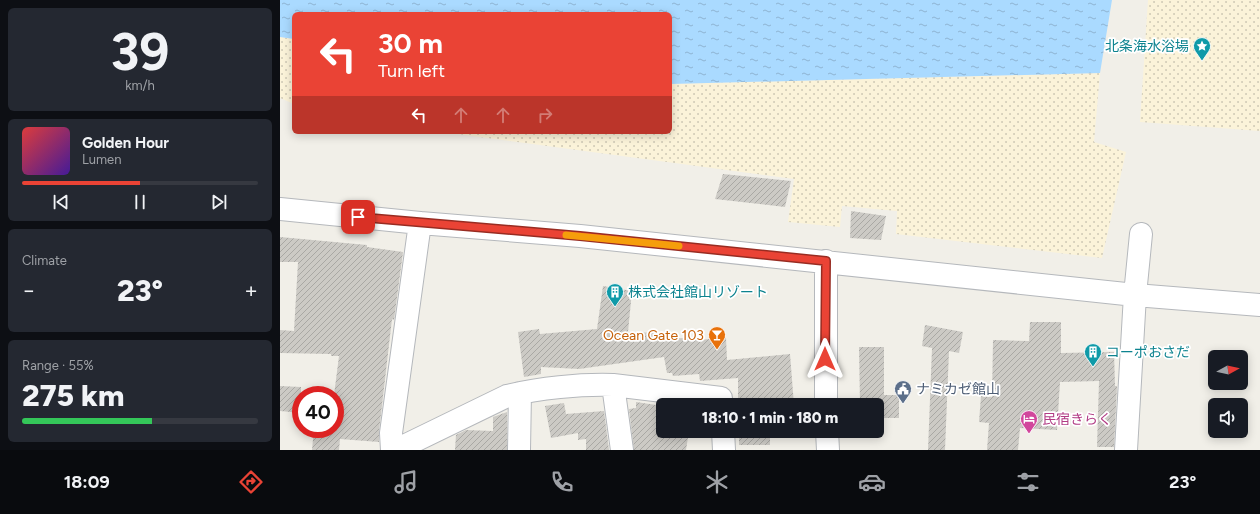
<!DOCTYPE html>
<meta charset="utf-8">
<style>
:root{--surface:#171b24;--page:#242831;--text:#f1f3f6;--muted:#9ea1a6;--line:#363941;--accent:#ea4335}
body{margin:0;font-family:Figtree,"Noto Sans JP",sans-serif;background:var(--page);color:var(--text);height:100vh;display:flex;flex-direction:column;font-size:15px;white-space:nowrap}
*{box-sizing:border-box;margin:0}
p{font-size:13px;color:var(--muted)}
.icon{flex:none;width:22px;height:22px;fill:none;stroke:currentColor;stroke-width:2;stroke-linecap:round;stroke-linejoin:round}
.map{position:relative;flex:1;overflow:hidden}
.sheet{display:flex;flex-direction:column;gap:8px;padding:8px;background:#0d0f14;width:280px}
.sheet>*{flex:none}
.guide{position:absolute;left:12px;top:12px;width:380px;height:122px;border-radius:6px;box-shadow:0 2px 10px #0003;background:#ea4335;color:#fff;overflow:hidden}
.needle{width:26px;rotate:82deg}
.buttons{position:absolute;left:928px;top:350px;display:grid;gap:8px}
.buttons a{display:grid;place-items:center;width:40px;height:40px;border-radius:6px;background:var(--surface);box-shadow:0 2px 10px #0003;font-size:20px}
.speed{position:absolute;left:12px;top:386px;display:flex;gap:8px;font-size:20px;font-weight:700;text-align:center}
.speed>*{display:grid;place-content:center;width:52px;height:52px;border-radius:50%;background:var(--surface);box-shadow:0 2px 10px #0003;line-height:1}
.speed .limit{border:6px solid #d22;background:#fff;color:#111}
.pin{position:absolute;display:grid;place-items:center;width:34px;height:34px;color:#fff;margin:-17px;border-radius:8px;box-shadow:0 2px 6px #0006}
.me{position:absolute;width:44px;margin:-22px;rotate:0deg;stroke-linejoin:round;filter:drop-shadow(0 0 3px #0008)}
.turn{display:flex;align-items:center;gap:14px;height:84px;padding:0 20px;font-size:18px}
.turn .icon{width:52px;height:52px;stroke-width:2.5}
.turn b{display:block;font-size:28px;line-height:34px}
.lanes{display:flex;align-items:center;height:38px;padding:0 20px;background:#0003;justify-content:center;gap:20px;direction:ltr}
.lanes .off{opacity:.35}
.big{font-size:30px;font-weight:800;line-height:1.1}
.sheet .tile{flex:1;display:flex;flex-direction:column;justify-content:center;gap:6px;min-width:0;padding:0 14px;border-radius:6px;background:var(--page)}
.sheet .dial{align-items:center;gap:0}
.dial b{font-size:52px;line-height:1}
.song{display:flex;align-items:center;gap:12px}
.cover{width:48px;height:48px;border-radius:6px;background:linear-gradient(135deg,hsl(0 70% 55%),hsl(260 70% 35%))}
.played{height:4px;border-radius:2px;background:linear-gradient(90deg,var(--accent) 50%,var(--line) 50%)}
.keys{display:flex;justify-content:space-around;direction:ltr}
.heat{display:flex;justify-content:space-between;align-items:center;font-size:22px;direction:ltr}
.charge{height:6px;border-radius:3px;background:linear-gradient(90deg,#34c759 55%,var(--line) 0)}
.trip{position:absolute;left:376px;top:398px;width:228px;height:40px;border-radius:6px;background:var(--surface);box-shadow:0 2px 10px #0003;font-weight:800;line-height:40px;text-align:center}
.menu{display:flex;height:64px;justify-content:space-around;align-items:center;background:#090b0e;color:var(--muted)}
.menu .icon{width:28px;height:28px}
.menu .selected{color:var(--accent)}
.menu b{font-size:18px;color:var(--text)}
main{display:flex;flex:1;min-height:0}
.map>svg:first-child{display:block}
.sand{fill:url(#sand-dots)}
.water{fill:url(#water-ripples)}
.building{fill:url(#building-hatch)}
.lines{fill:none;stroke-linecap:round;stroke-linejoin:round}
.minor-casing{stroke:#b5b8bc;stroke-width:24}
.minor{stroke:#fff;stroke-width:22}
.route-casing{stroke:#982c22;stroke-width:10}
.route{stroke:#ea4335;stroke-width:7}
.slow{stroke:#f59e0b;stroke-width:7}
.labels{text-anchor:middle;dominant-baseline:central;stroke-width:3.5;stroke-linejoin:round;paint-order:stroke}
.culture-label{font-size:14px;fill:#0d838f;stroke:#fff;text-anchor:start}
.food-label{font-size:14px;fill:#c56008;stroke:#fff;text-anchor:end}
.service-label{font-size:14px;fill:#4e5e75;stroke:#fff;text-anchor:start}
.hotel-label{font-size:14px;fill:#b23c85;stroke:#fff;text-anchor:start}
</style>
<main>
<section class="sheet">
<div class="tile dial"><b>39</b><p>km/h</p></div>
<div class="tile">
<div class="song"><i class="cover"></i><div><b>Golden Hour</b><p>Lumen</p></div></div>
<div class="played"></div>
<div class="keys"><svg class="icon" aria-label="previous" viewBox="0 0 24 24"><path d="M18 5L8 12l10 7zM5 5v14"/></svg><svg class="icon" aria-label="pause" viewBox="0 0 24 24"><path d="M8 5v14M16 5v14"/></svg><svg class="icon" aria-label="next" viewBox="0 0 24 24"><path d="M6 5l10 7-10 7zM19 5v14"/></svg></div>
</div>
<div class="tile"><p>Climate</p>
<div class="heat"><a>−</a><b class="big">23°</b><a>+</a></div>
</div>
<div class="tile"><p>Range · 55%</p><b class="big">275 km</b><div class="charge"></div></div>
</section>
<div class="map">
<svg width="980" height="450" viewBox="0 0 980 450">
<defs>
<pattern id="sand-dots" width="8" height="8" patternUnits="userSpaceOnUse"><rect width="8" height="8" fill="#fbf3d9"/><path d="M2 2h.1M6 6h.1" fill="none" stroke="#cec8b4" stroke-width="1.8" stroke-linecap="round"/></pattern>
<pattern id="water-ripples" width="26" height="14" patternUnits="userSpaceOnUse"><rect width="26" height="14" fill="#aadaff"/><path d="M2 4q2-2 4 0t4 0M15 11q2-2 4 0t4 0" fill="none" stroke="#8eb4d2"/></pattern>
<pattern id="building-hatch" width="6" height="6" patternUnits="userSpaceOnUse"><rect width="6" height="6" fill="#cccac5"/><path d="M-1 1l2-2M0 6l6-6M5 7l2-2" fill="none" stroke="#a9a8a4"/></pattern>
</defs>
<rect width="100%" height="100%" fill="#f1efe8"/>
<path class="sand" d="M868,0H980V131L860,122Z
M0,37L14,39V104L0,98Z
M820,73L814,142L846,152L822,258L616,234L617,211L562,206L560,227L508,222L514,179L162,132H390V84Z"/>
<path class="water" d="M0,0H832L820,73L390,84V14H14V39L0,37Z"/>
<path class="building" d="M443,174L511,181L505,207L435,199Z
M571,211L606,216L601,240L570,238Z
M0,237L87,245V247L123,252L114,320L112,319L99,431V442L60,439L59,450H32L34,429H55L54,395L59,356H51V354L0,353V330L14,331L18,262H0Z
M323,286L352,291L348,332L381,333L380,340L414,337V340L446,338L447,360L510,354L514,405H458V378L420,381L419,374L393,376L392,373H387L384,357L299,369L261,367V374L244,377L238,332L259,329L260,334L317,329Z
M750,322H781V353L834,352L835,386H837L834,447H817L819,381L780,382L777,430L740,428L738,450H707L709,423L699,422L701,396L712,397L713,340L749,341Z
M645,325L683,332L679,353L669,351L665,450H648L652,348L642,346Z
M579,347H604V395H619V418H597V405H580Z
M0,386L21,387V413L0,411Z
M356,402L383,406V431H409L406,450H354L349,409L356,408Z
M284,403L286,414L324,411L329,450H306V439L298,440V433L271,438L265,406Z
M227,412V450H175L176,435L186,430L213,431V417Z
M459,431H490V445H459Z"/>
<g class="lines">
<g class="minor-casing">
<path id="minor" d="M0,209L140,223L300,236L855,295L980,305
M546,261V405
M333,385L441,398V405
M443,431L444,450
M547,431L548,450
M112,450L111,433L140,223
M116,450L227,396C259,388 300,384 333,385L342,450
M239,450L240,393
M846,450L855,295L861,234"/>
</g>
<use href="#minor" class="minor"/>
</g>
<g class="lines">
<g class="route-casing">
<path id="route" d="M78,217L300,236L546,261L545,359"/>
</g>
<use href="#route" class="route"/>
<path class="slow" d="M286,235L399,246"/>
</g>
<defs>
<g id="sight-pin" transform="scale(0.9)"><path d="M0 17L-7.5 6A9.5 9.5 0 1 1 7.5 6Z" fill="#0f9aa8" stroke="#fff"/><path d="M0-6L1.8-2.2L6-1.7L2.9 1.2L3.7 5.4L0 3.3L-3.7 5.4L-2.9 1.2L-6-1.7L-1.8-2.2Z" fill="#fff"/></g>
<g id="building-pin" transform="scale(0.9)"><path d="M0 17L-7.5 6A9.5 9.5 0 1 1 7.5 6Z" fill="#0f9aa8" stroke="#fff"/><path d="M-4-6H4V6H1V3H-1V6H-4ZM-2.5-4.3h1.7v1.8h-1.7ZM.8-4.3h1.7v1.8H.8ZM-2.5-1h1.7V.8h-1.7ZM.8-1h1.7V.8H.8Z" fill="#fff"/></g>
<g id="bar-pin" transform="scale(0.9)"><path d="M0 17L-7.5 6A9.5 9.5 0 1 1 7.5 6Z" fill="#e8710a" stroke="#fff"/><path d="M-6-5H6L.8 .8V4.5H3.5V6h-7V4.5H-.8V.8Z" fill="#fff"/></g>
<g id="civic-pin" transform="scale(0.9)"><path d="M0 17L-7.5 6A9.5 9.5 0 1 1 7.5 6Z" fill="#5c6f8a" stroke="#fff"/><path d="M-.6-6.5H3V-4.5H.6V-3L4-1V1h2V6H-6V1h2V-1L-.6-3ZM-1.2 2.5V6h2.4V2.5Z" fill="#fff"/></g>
<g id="hotel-pin" transform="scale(0.9)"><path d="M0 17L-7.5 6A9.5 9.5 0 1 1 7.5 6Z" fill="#d1479c" stroke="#fff"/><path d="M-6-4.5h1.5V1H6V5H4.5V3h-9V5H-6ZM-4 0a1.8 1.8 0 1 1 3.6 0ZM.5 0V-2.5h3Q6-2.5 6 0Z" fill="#fff"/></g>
</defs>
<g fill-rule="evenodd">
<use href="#sight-pin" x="922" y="46"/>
<use href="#building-pin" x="335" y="292"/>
<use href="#bar-pin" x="437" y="335"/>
<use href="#building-pin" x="813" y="352"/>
<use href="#civic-pin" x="623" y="389"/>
<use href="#hotel-pin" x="749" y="419"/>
</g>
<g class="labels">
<g class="culture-label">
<text x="909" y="46" text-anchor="end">北条海水浴場</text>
<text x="348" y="292">株式会社館山リゾート</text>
<text x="826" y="352">コーポおさだ</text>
</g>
<g class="food-label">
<text x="424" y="335">Ocean Gate 103</text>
</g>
<g class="service-label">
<text x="636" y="389">ナミカゼ館山</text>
</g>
<g class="hotel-label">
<text x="762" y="419">民宿きらく</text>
</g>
</g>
</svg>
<div class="buttons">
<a><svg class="needle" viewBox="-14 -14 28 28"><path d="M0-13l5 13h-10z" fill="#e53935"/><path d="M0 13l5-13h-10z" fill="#9ea1a6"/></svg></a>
<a><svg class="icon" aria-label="sound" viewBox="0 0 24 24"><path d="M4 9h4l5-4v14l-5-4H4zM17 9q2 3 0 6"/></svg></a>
</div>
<div class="speed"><div class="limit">40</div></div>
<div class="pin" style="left:78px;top:217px;background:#d93025"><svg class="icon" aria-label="arrive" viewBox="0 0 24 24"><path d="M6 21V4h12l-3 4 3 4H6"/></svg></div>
<svg class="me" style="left:545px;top:359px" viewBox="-20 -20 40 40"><path d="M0-17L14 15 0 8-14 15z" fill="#ea4335" stroke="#fff" stroke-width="4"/></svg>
<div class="trip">18:10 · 1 min · 180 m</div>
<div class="guide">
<div class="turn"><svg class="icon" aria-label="left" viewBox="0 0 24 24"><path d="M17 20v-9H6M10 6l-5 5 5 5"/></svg><div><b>30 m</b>Turn left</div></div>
<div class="lanes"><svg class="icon" aria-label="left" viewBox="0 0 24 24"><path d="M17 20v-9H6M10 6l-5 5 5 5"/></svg><svg class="icon off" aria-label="ahead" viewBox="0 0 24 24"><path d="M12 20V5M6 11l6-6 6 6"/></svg><svg class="icon off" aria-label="ahead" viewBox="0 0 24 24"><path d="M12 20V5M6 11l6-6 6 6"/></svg><svg class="icon off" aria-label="right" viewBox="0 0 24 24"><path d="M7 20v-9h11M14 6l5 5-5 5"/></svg></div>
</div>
</div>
</main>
<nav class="menu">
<b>18:09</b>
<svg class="icon selected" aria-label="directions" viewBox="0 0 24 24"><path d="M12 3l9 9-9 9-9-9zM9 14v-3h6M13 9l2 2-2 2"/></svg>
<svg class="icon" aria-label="music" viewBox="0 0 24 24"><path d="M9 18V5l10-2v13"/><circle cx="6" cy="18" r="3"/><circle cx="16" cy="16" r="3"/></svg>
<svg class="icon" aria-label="phone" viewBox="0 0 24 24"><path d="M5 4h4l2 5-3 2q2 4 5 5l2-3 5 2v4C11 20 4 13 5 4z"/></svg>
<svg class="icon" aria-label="climate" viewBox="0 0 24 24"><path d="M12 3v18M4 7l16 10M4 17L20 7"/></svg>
<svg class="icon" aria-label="car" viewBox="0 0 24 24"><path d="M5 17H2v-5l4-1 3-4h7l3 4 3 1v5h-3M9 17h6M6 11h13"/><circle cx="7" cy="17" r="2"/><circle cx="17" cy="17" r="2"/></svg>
<svg class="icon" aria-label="filters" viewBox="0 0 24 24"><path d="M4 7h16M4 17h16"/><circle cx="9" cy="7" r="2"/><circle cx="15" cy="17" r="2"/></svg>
<b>23°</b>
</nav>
